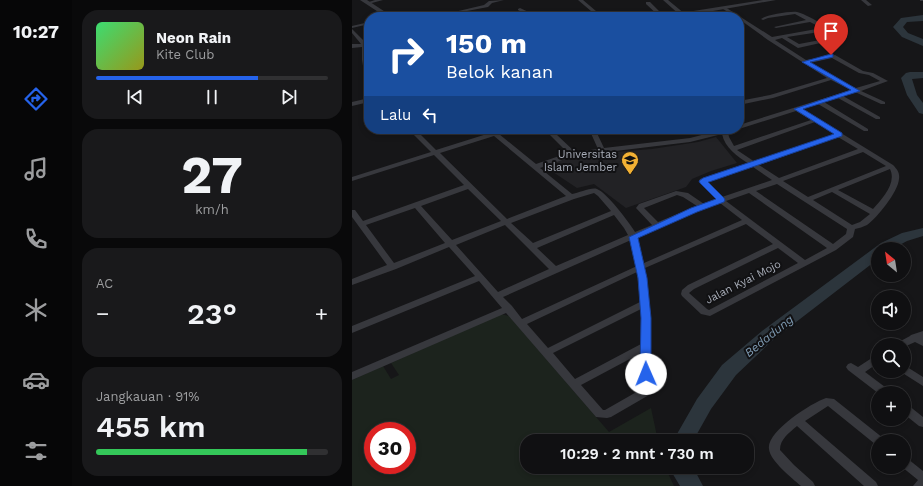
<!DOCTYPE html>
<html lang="id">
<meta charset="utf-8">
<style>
:root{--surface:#101012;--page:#19191b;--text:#f1f3f6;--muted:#9c9d9f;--line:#303032;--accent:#2563eb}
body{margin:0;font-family:"Work Sans",sans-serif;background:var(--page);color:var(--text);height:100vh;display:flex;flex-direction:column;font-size:15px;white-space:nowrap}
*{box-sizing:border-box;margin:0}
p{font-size:13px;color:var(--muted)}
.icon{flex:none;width:22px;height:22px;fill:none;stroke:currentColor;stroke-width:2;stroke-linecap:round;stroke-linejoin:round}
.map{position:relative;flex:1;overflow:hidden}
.drawer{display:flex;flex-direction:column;gap:10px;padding:10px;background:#09090a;width:280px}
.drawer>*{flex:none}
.top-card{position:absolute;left:12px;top:12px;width:380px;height:122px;border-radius:16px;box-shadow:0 2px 6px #0003,0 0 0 1px var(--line);background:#1a4fa0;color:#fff;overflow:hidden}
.needle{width:26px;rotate:330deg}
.buttons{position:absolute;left:519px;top:242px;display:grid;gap:8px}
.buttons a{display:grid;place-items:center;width:40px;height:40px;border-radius:50%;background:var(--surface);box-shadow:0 2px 6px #0003,0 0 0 1px var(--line);font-size:20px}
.speed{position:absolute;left:12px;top:422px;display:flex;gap:8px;font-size:20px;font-weight:700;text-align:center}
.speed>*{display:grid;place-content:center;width:52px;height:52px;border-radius:50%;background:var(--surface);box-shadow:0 2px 6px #0003,0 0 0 1px var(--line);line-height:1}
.speed .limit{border:6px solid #d22;background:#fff;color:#111}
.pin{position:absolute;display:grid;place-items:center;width:34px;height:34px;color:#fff;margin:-41px -17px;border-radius:50% 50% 50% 0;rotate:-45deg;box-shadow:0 0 4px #0007}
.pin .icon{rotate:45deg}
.me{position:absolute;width:44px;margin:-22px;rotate:359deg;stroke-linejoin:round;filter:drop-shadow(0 0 3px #0008)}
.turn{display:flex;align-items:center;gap:14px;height:84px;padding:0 16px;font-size:18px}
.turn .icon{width:52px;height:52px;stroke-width:2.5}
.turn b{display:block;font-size:28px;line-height:34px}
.then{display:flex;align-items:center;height:38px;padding:0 16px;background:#0003;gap:8px;font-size:15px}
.big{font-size:30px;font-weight:600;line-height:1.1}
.drawer .card{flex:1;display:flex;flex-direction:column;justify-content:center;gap:6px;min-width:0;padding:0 14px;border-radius:16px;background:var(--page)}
.drawer .dial{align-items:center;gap:0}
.dial b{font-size:52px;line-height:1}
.song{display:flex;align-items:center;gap:12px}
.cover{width:48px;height:48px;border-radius:6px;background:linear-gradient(135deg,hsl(140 70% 55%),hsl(60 70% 35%))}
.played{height:4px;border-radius:2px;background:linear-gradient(90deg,var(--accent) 70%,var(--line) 70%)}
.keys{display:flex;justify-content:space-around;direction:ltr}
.heat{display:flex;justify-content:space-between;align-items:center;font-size:22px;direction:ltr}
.charge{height:6px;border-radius:3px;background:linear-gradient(90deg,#34c759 91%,var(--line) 0)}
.trip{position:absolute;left:168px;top:434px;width:234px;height:40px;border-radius:16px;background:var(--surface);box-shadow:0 2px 6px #0003,0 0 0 1px var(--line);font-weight:600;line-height:40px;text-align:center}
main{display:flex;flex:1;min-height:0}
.menu{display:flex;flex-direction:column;width:72px;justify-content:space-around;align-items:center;background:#060607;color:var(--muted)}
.menu .icon{width:28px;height:28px}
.menu .on{color:var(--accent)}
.menu b{font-size:18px;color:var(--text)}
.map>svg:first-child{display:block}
.built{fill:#222225}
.green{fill:#1c231d;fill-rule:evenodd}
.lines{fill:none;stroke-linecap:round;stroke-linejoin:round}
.river{fill:#2c353c;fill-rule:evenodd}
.minor{fill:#37383d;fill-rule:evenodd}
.tertiary{fill:#37383d;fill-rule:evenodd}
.route{fill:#2563eb;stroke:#184099}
.labels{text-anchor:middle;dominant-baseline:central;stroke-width:4;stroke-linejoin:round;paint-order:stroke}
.poi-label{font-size:11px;fill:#a8adb8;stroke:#111113;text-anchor:end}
.street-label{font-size:11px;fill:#a8adb8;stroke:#111113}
.water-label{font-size:12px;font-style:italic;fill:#7f9bb3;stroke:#111113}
</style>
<main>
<nav class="menu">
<b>10:27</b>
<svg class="icon on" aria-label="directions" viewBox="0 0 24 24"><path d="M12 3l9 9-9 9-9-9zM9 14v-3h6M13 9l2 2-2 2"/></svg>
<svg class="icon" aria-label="music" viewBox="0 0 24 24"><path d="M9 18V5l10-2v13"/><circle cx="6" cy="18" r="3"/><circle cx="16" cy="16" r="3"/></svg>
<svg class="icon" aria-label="phone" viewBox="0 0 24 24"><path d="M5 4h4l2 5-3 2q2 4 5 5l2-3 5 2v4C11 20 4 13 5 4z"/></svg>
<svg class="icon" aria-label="climate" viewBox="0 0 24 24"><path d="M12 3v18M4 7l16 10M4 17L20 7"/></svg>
<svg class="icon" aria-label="car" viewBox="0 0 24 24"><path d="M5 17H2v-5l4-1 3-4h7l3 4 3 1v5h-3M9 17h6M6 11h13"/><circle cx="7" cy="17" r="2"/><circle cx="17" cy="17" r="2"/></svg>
<svg class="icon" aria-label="filters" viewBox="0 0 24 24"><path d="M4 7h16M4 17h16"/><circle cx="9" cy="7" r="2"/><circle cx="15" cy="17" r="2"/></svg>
</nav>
<section class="drawer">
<div class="card">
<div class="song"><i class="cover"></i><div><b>Neon Rain</b><p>Kite Club</p></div></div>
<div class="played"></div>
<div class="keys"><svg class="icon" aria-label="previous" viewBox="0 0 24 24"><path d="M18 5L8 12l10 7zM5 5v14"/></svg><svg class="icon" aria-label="pause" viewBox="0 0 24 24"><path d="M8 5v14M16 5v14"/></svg><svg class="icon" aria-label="next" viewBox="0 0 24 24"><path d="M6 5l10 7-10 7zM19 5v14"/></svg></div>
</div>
<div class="card dial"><b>27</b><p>km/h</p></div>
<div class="card"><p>AC</p>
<div class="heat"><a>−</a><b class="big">23°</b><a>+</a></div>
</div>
<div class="card"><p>Jangkauan · 91%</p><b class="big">455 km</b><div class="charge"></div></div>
</section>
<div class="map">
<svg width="571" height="486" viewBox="0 0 571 486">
<rect width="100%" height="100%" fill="#161618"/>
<path class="built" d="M364,137L385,163L359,171L340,179L334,187L274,208L242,184L225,188L192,166L227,155L300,149L346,142Z"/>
<path class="green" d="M149,314L157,316L257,432L299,408L306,441H175V467H313L322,486H0V380L31,366L39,379L47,375L39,363ZM21,431H55V465H21Z"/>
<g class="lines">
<path class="river" d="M571,15V21L555,22L551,27L556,33L571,39V46L550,37L541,27L549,18Z
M558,72H571V78L560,79L565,95L571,103V114L567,113L555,95L549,78L554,73Z
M571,228V236L555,241L540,249H526V259L422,339L384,375L359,409L341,441H321L345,399L370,365L410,331L529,243L550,233Z
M319,467H341L351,486H328L319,471Z"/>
<path class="minor" d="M23,0H31L16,4L14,3Z
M152,0L140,3L136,7L115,11L124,17H119L110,13L90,17H81L132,5L137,1Z
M226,0H231L251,17H246Z
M311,0H316L333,14V16H329Z
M509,0H514L520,5L516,6Z
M568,0H571V1H568Z
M294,2H298L313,17H308L294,4Z
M373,7L420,37L470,28L458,22L424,28L422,27L454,20L443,14L416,18L411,20L409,19C414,15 438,11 445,12C453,13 484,32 491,38L446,48L430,38L423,40L454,60L483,55L511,71L521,73L536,81L509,91L533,102V104H529L503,92L491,96L528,117V119H524L486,98L472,102L516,129V131H512L466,104L450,109L541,165C545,169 548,173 547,179C546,192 525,218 515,225C511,227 507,228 503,229L501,237L484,250L358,316L349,314L330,296L329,294L330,290L336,285L421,244L394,224L293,268L299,318L298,392L297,395L259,417L255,418L244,417L154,313L0,380V372L150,308L127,281L0,333V326L123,276L97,247L44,269L0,285V279L35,265L0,217V210H3L11,221L112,185L82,155L0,181V177L79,152L56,129H63L84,150L138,133L134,129H141L144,131L151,129H161L147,134L184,164L216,153L197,134L205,129H220L204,134L223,152L246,149L237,129H243L252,148L338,138L373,129H382L376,132L377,137L382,146L459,120L444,111L387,129V125L499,90L479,80L421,98L387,105V101L418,95L475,78L416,40L387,19V17H384L371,9V8ZM474,31L484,37L447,44L435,37ZM480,58L507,73L517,75L528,81L504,88L490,82L458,63ZM463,122L482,134L403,162L385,150ZM370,134C373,148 385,156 397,164L348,179L347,181L364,199L352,204L336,193L324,191L287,204L284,208L300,225L283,232C278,223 254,192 245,189C239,187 227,193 220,194L188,168L222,156L338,142ZM142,136L214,196L155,219L88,153ZM486,137L506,149L427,178L407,165ZM511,152L534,166L456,197L431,181ZM401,167L420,180L370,197L355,182ZM538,169C545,183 530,199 521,209L486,190ZM425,184L495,229L494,234L481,244L404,191ZM116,189L149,221L100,240L69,206ZM480,192L518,214L508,222L500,225L461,200ZM242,193L246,196L259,211L181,243L159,223L222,199ZM397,193L475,248L453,260L374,201ZM325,195L331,197L345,206L306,222L292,208ZM368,203L390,220L292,263L285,237L337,215ZM63,208L93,243L42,263L14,225ZM262,215L272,228L276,235L204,266L185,248ZM153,225L197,269L146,292L104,245ZM279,240L285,266L170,319L160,306L151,297ZM426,248L446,263L357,310L355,309L337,293L342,289ZM285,272L288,302L196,348L175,324ZM289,309V344L223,379L201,353ZM289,353L288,390L253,410H251L229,385Z
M168,8L185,16V17H179L166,10V9Z
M17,22V24L0,28V26Z
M0,29L16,45L17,85L14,83L10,60V47L0,48V44H9L0,33Z
M17,98V102L0,106V102Z
M571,331V346L563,342L552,347V345H543L545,343L558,336L559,335Z
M526,354V363L513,372L537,390L538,393H526L496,370L494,367L496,364L499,363L506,367Z
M552,365L571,377V386L549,372L552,371Z
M474,398L482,399L531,438L532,441H526V445L523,444L476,406L453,421L524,482L526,486H512L445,426C437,433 428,439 428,450L442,465L461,482L463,486H449C440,478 418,461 417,449C414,432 459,403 474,398Z
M552,404L556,405L571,417V427L567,426L552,414Z
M552,457L556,459L571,471V486H561L566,480L550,467H552Z"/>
<path class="tertiary" d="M8,0H15L41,17H34Z
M411,0H424L327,17H313L316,15Z"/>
</g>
<path class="route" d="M479,54H481V57L458,62L508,91L451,109L490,133V136L357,182H356L372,198L373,200L372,202L345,212L286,238L295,278L299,318V374L298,377L294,378L290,377L288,374L289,318L286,278L277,237L339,208L364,199L348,183L347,181L351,178L482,134L442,109L499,90L450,62Z"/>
<defs>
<g id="university-pin" transform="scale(0.9)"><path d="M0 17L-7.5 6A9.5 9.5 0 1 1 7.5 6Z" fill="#f2b134" stroke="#111113"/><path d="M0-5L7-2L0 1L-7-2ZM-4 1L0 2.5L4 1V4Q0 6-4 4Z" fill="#111"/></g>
</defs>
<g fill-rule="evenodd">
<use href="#university-pin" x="278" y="160"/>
</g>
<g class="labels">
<g class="poi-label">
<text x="265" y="154">Universitas<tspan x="265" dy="13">Islam Jember</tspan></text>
</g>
<g class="street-label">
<text transform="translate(391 282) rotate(-27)">Jalan Kyai Mojo</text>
</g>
<g class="water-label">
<text transform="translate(417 336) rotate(-39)">Bedadung</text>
</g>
</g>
</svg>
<div class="buttons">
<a><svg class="needle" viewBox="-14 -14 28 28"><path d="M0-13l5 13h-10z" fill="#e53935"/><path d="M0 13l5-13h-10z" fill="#9c9d9f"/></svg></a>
<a><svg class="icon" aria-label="sound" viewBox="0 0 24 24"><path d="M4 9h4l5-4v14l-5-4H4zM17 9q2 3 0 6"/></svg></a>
<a><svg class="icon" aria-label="search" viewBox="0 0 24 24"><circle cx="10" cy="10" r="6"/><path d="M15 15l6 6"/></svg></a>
<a>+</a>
<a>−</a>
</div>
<div class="speed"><div class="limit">30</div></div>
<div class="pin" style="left:479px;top:55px;background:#d93025"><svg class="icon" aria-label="arrive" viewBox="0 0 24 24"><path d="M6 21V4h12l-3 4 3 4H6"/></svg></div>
<svg class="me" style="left:294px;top:374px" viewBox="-20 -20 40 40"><circle r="19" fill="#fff"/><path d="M0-13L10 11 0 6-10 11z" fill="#2563eb"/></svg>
<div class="trip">10:29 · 2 mnt · 730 m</div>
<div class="top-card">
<div class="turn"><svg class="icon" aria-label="right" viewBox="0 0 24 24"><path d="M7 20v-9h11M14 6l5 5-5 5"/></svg><div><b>150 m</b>Belok kanan</div></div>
<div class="then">Lalu<svg class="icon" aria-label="left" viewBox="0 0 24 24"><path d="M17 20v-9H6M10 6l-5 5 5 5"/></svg></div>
</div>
</div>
</main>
